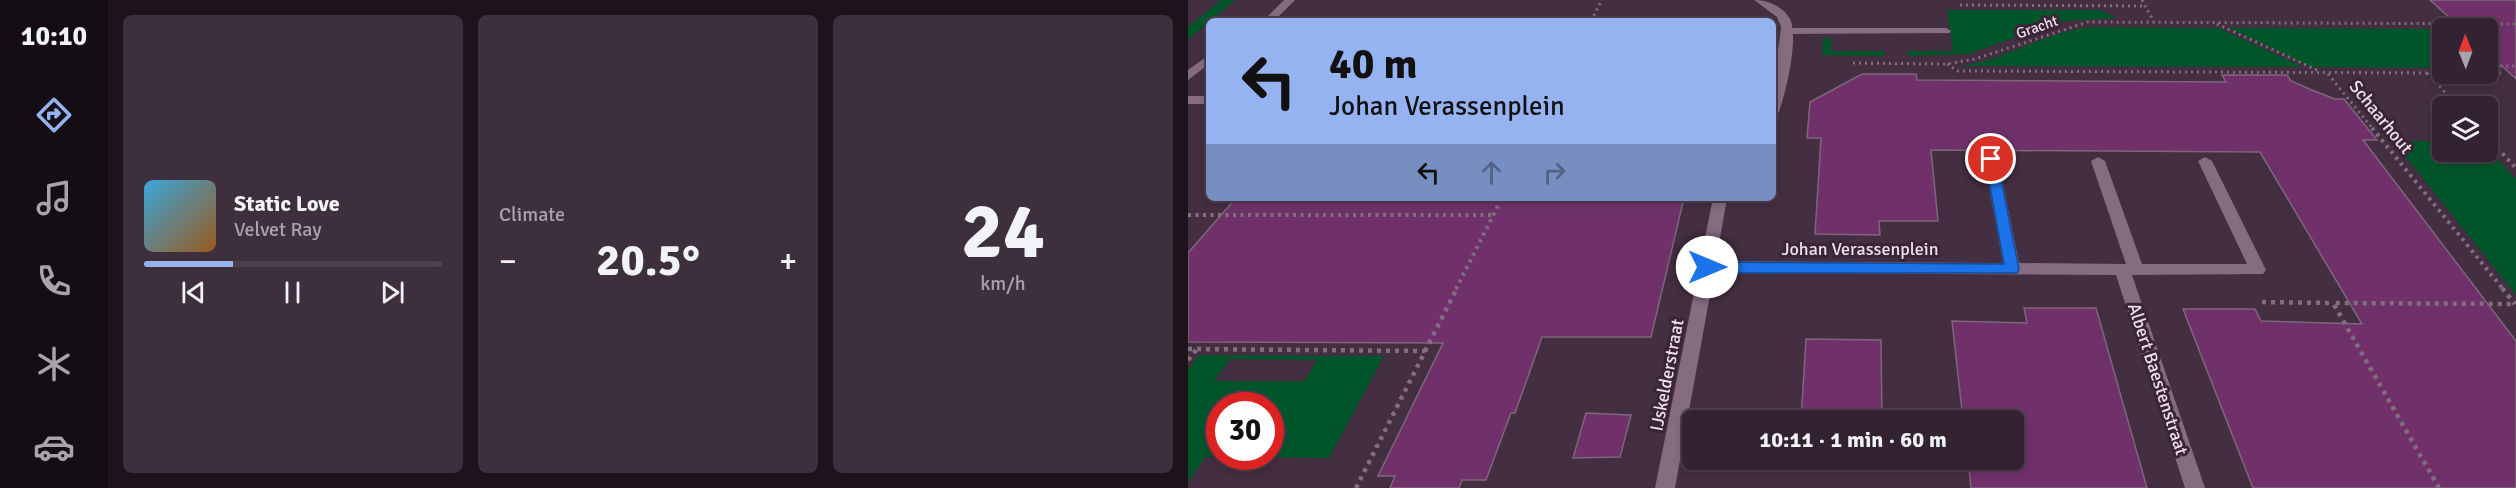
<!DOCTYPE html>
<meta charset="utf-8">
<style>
:root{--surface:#332231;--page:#3e2f3d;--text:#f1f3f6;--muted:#a9a4ab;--line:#4e3f4d;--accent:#95b2f1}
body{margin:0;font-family:Signika,sans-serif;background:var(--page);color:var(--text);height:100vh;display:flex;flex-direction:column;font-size:22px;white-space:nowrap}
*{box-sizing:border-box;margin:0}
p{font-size:20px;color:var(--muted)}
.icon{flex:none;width:33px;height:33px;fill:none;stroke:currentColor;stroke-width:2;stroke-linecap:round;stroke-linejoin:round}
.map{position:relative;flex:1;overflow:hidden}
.sheet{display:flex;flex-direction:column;gap:15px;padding:15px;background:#1c131b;width:1080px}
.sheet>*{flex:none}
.top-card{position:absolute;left:18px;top:18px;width:570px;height:183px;border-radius:9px;box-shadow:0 3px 9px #0003,0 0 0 2px var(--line);background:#95b2f1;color:#111;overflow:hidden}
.needle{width:39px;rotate:359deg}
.fabs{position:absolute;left:1244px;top:18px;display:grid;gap:12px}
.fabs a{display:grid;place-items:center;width:66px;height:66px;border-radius:9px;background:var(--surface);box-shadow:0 3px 9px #0003,0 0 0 2px var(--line);font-size:30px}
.speed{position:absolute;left:18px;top:392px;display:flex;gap:12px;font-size:30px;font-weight:700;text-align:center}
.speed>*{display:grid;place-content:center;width:78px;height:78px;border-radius:50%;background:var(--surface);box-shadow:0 3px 9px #0003,0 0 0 2px var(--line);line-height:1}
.speed .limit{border:9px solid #d22;background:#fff;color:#111}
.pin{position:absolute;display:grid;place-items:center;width:51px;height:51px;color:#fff;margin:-26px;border:3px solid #fff;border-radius:50%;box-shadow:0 2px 6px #0007}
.me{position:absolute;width:66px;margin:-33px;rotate:90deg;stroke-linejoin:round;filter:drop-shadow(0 0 4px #0008)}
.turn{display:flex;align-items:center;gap:21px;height:126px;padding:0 24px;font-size:27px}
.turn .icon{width:78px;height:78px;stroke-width:2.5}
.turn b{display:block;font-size:42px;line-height:51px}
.lanes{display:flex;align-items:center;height:57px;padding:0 24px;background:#0003;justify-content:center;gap:30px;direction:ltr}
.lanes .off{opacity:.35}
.big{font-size:45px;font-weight:700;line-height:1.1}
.sheet .card{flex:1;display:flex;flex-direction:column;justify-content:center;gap:9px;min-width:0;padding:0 21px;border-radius:9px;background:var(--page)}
.sheet .dial{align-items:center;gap:0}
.dial b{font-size:78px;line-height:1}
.song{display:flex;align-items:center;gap:18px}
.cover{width:72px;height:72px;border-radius:9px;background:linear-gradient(135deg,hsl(200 70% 55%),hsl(30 70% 35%))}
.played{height:6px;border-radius:3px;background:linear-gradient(90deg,var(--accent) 30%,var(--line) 30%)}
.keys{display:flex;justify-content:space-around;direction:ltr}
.heat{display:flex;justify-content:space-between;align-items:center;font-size:33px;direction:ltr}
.sheet .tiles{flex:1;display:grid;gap:15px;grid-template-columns:repeat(3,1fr)}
.trip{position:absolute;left:494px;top:410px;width:342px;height:60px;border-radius:9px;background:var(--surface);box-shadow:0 3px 9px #0003,0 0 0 2px var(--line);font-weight:700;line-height:60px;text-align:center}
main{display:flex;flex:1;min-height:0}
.dock{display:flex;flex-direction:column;width:108px;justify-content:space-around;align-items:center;background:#140e14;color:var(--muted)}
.dock .icon{width:42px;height:42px}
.dock .on{color:var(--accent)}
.dock b{font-size:27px;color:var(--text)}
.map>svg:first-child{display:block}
.green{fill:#00562a;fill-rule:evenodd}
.building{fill:#70316a;stroke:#7e667b;stroke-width:1.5}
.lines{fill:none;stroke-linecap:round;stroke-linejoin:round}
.path-far2{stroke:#816e7e;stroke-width:3;stroke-dasharray:2 4;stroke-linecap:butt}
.path-far1{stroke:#816e7e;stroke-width:4;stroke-dasharray:3 4.5;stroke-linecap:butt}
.path{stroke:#816e7e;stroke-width:4.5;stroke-dasharray:4 5;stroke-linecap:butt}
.service{fill:#856c81;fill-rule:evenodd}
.minor{fill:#856c81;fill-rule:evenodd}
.route{fill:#1a73e8;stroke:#114b97;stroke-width:1.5}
.labels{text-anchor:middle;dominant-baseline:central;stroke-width:6;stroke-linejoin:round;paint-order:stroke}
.far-street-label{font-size:15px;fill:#eee0eb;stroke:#392537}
.street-label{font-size:18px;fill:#eee0eb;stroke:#392537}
</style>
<main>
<nav class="dock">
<b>10:10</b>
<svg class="icon on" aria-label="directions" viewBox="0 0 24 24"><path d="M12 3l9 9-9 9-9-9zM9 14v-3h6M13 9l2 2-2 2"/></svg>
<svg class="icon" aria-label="music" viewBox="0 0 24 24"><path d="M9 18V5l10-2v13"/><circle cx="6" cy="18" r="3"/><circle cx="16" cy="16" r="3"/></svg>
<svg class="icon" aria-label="phone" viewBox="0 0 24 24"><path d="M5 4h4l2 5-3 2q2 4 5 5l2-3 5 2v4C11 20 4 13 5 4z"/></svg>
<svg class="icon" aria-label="climate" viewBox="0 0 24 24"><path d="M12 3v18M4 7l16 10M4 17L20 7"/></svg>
<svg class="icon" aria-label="car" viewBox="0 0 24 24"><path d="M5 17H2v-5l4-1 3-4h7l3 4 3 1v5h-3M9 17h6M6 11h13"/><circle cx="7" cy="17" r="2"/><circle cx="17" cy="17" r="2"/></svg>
</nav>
<section class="sheet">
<div class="tiles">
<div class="card">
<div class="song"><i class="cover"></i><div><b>Static Love</b><p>Velvet Ray</p></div></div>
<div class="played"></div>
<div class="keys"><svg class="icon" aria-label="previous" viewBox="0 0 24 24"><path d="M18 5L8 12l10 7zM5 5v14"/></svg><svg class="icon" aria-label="pause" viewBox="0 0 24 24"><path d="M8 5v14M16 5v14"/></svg><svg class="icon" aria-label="next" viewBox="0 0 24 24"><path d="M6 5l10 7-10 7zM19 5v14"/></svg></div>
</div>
<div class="card"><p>Climate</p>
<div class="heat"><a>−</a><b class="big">20.5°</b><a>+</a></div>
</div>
<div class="card dial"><b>24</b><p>km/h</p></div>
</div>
</section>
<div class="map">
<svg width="1328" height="488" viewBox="0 0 1328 488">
<rect width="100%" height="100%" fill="#442e41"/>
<path class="green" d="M33,0H47L0,40V27Z
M759,10H912L929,18L875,21L780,54L720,56V51H765Z
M907,27L1031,28L1115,67L772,66C819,61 860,29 907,27Z
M1041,28L1254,29V68L1124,67Z
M635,38H643V51H696L697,56L634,55Z
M1205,141H1254V152H1299V148L1328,179V295Z
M11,355L196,356L141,458L17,457L0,483V370ZM42,359L129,360L116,381H26ZM32,405H82V456H32Z"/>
<path class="building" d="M1242,0H1328V79L1299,52V28H1273Z
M674,74H728L729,80L1038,82L1034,75H1099L1103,81L1124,90L1147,99H1156L1189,140H1175L1328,341V488H1065L995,309H1067L1073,321L1174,324L1072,152L743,150L750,221H691L692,235L627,234L633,138H619L622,102Z
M48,198H496L463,337H354L327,413H323L298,480H274L271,488H202L207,476H190L255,343L0,342V253Z
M836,308H908L959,488H783L780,459H825V420H775L764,321L839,323Z
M618,339L693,340L694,420H613Z
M398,413L443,415L432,457L385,458Z"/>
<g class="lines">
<path class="path-far2" d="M954,0L966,22
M772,5L957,6
M403,21L414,0
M1029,24L1131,71
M665,63L759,64L787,59L900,22L1328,24
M759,64L770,71L1254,73
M1239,73L1270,106
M1299,73H1314L1307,66H1328
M1140,74L1185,129"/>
<path class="path-far1" d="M1184,128L1315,289
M1299,137L1328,168
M0,215H306
M268,289L314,198"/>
<path class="path" d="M1314,288L1327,304
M1074,302L1145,303
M0,349L237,351
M0,360L8,350
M168,488L269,288
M1251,488L1145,303L1327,304"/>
<path class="service" d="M758,28L763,31L762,33L599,34L594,31L599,28Z"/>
<path class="minor" d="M96,0H107L86,21H75Z
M566,0C579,0 595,6 602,19C611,38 598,92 591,112L585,116V90L593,27L589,17Z
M21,55V64L0,80V70Z
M0,96H21V104H0Z
M803,155L810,159L831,263L938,264L903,161L910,157L917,161L954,264H1059L1010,161L1017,157L1024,161L1078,270L1075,274L944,275L1017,488H997L928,275L526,273L487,488H467L525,198H539L528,261L815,263L796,159Z"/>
</g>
<path class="route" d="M803,155L809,159L831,269L829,273H519L512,267L519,262L816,264L797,159Z"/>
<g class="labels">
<g class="far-street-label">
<text transform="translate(849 27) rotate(-19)">Gracht</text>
</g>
<g class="street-label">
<text transform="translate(1193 117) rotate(51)">Schaarhout</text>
<text x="672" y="249">Johan Verassenplein</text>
<text transform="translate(479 375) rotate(-79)">IJskelderstraat</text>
<text transform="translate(970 379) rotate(72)">Albert Baestenstraat</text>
</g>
</g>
</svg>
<div class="fabs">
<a><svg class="needle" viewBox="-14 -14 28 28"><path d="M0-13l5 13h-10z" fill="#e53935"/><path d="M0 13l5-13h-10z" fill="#a9a4ab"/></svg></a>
<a><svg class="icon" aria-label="layers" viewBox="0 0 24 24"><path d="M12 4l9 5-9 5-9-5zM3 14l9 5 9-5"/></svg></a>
</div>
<div class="speed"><div class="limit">30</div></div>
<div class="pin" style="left:803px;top:159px;background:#d93025"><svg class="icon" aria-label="arrive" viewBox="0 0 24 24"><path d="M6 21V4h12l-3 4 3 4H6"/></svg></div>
<svg class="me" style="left:519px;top:267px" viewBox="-20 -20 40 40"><circle r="19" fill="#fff"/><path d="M0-13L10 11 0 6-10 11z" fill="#1a73e8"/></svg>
<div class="trip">10:11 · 1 min · 60 m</div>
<div class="top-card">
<div class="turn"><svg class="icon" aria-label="left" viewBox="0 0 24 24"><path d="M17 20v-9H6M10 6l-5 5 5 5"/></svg><div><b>40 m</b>Johan Verassenplein</div></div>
<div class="lanes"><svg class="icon" aria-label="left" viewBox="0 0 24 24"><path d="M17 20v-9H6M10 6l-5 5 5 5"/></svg><svg class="icon off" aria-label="ahead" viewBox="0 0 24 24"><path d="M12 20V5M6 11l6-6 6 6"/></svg><svg class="icon off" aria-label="right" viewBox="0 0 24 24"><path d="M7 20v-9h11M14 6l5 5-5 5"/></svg></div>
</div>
</div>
</main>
